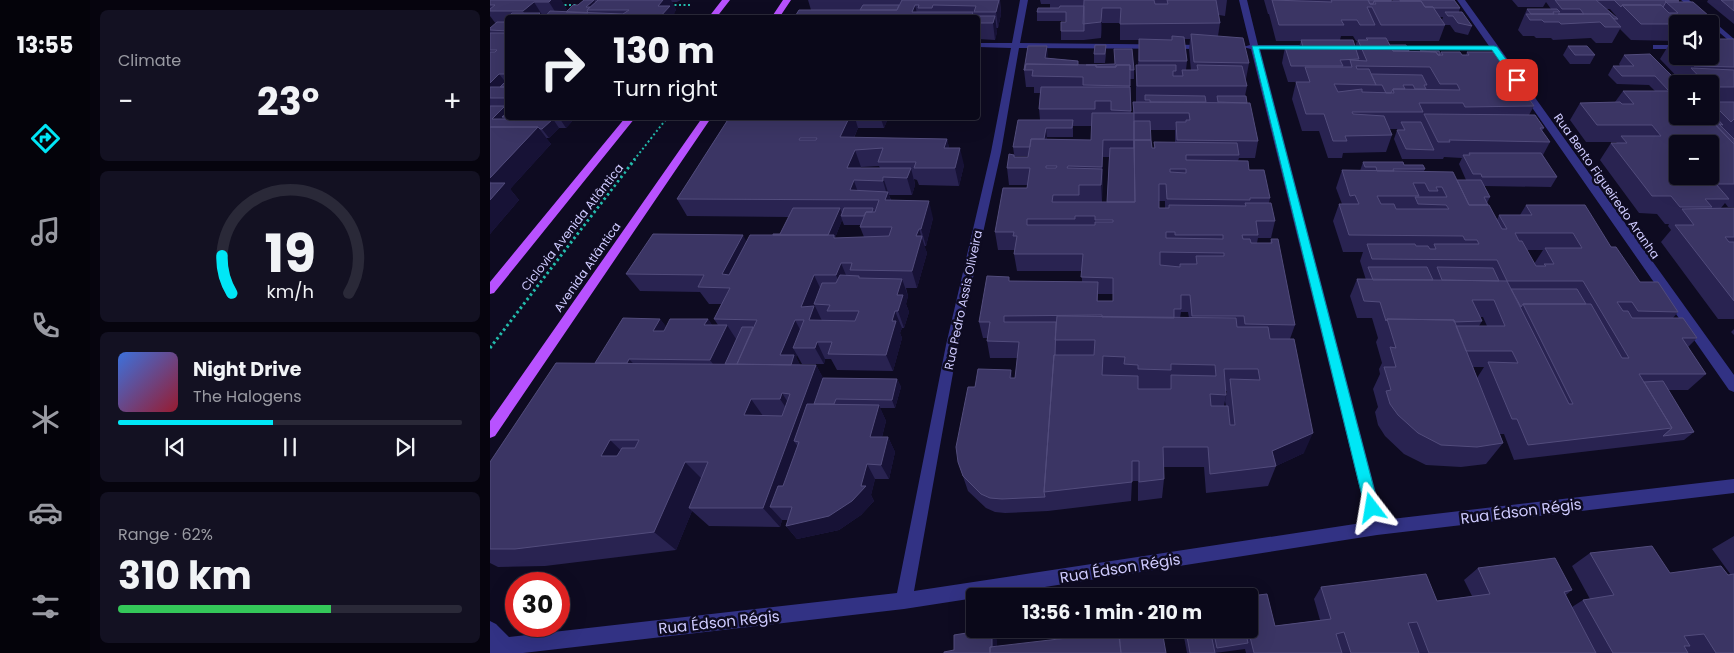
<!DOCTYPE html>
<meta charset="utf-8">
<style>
:root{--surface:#0a0819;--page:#131122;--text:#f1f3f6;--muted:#999aa2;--line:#2a2938;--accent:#00e7f6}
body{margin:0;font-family:Poppins,sans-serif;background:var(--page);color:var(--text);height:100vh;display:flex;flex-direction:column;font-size:19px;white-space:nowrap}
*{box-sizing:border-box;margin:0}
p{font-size:16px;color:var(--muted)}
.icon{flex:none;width:28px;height:28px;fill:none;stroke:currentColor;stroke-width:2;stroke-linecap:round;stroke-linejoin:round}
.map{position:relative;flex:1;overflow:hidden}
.sheet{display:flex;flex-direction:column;gap:10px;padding:10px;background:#06040e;width:400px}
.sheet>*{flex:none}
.hud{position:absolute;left:15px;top:15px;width:475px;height:105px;border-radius:5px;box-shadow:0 5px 20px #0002,0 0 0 1px var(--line);background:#0a0819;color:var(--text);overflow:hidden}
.buttons{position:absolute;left:1179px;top:15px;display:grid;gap:10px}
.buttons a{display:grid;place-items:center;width:50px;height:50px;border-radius:5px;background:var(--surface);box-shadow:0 5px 20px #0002,0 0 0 1px var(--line);font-size:25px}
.speed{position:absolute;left:15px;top:572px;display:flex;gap:10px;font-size:25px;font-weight:700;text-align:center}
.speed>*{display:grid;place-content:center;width:65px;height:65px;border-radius:50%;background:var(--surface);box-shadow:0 5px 20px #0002,0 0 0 1px var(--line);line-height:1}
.speed .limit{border:8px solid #d22;background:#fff;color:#111}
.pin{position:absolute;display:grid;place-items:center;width:42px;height:42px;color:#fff;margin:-21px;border-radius:10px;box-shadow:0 2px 8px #0006}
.me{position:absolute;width:55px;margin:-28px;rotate:346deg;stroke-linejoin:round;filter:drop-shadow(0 0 4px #0008)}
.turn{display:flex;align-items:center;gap:18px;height:105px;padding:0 25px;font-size:22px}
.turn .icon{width:65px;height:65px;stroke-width:2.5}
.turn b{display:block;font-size:35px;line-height:42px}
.big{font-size:38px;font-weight:700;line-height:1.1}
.sheet .card{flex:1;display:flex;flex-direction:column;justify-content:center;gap:8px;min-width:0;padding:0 18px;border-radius:8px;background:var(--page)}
.sheet .dial{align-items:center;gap:0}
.dial svg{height:130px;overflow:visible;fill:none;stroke:var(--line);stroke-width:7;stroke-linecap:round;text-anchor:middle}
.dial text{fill:var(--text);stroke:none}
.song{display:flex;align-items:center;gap:15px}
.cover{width:60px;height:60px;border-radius:8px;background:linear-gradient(135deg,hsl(220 70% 55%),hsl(350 70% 35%))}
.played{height:5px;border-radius:2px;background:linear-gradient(90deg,var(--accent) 45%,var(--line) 45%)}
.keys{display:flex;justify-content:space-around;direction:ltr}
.heat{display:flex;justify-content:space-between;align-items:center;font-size:28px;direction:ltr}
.charge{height:8px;border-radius:4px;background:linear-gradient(90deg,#34c759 62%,var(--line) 0)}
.trip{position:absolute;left:476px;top:588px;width:292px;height:50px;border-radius:5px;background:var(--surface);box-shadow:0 5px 20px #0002,0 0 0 1px var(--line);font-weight:700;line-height:50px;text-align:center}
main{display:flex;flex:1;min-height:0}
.dock{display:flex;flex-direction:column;width:90px;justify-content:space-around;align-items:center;background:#04030a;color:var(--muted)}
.dock .icon{width:35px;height:35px}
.dock .current{color:var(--accent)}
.dock b{font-size:22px;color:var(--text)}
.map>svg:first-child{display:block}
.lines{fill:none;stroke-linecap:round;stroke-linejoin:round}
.path-far1{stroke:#23bbac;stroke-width:2;stroke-dasharray:2 2.5;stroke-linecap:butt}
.path{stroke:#23bbac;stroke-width:3;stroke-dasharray:2.5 3;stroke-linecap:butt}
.minor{fill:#323284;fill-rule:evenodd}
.major{fill:#b852ff;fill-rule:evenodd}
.wall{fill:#292351;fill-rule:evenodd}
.shaded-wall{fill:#171236}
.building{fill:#3b3564;stroke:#524c7c;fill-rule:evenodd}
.route{fill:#00e7f6;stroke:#0096a0}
.labels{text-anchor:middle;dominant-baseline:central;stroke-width:5;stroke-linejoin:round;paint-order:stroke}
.street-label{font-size:12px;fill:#cfcbff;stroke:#0e0b21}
.near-street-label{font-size:15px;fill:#cfcbff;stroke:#0e0b21}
</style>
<main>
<nav class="dock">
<b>13:55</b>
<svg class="icon current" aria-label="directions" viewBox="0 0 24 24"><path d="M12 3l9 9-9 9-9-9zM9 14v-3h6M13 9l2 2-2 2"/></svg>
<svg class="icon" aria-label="music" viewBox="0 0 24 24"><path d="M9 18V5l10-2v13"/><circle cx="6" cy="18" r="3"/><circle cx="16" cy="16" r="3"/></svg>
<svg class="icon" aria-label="phone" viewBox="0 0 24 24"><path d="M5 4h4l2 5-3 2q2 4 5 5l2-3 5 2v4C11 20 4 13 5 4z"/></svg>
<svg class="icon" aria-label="climate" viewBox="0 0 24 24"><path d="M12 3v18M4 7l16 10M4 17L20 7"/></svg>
<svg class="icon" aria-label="car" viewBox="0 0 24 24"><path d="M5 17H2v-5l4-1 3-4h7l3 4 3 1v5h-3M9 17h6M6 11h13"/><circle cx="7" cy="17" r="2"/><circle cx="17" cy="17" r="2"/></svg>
<svg class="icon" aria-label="filters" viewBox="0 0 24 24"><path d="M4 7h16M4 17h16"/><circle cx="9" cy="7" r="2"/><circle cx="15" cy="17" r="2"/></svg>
</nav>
<section class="sheet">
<div class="card"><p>Climate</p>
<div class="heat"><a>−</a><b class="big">23°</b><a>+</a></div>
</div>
<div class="card dial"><svg viewBox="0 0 100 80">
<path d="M14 69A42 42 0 1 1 86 69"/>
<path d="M14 69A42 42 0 0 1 8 46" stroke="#00e7f6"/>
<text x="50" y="56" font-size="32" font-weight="700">19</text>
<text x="50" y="72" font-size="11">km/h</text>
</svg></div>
<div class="card">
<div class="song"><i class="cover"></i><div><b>Night Drive</b><p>The Halogens</p></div></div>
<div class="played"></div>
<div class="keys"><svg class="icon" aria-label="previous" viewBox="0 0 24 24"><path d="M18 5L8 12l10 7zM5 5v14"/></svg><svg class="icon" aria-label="pause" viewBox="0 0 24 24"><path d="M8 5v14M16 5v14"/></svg><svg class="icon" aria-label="next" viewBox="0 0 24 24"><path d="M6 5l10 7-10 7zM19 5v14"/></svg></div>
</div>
<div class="card"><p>Range · 62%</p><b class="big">310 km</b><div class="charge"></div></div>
</section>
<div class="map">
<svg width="1244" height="653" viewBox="0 0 1244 653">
<rect width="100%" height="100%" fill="#0e0b21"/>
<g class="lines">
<path class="path-far1" d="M70,5H91
M180,5H201
M144,160L177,118"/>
<path class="path" d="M0,348L145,159"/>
<path class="minor" d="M530,0H538L530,43L717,45L721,47L717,49L529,48L511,152L468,345L424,591L878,522L761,49L753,47L760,45L749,0H757L768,45H812L816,47L812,49H770L893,520L1244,479V493L887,535L498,596H485V598L414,609L33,653H0V621L6,624L19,637L407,593L456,345L501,152L521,48L488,47V43H522Z
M967,0H975L1244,375V392L1239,390L1002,50H899V46H999Z
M1191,0H1199L1244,39V45Z
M1163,45H1188V49H1163Z"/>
<path class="major" d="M232,0H240L226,18H218Z
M293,0H301L289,18H281Z
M135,118H145L4,293L0,294V282Z
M212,118H221L5,436L0,438V421Z"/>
</g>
<path class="wall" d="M0,0H71L77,10L75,12L88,5L94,0H191L187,2H182L186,10L184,13L186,18H18V118H85L76,128H69L59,138H56L61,144L20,189L29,200L0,234V28L6,24L0,16Z
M318,0H510L511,14L508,28H506L507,32L505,40L488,39V18L321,10Z
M550,0H737L735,16L729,15L730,23L728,36L759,63L756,79H755L757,86L755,96L768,141L765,158H749L748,161L759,170L780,198L779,203L785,221L781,238H768L767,243H780L781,239L805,325L800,339L814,453L786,466L778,486L716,493L714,467H674V479L672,498L648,501V481H642L641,501L558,511L515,513L505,512L496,508L478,491L468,462L485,387L525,378L527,358H500L497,341V338H493L489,322L520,281L592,282V271H527L524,254L525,250H508L505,232L537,188V185H519L517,168L524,154L523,147L550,120L549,109L550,93H544V87H536L534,70L557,46V58L588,61V65L644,70V79H640L641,113H643V102H646V65H648L649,40H630V23H612L611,38L594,40H571V31L576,21H547V12L560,8V4H551ZM694,39H700L699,50L701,70H696L697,61ZM583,126H602L601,140L557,139V137H583ZM660,130H685V143L664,142V148H662ZM524,156H539L538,157H525ZM613,157H619L617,202H612ZM669,201H675V208H669ZM608,294H623V301H608ZM691,312H698L699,318H690ZM736,391H737L735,401L736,406H734L736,395Z
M774,0H901L903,1V0H964L970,8L969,12L982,26L978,35L965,32L960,25H955L952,20L953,17H949L955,25L949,41H898L900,45L919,51L950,53L951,52L972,55H976L977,52L1044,106L1039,115L1054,128L1052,131L1060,142L1053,155L1067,177L1061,187L994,186L1000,197L997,203L1007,220L1009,215H1030L1036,205L1121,247L1150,282L1188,312L1183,318L1207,338L1198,347L1216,374L1198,390H1178L1204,432L1194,440L1024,460L1014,434H1010L1013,443L996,464L971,467L936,465L914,454L895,436L888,425L885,412L888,407L883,389L890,374L889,369L892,363L886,342L888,338L882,318H867L860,296L867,279L876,280L870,261L873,252H853L843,221L849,204H852L846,188L852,170L870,171L873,162L914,165L935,169L934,171L967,180H976L969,164L972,158L954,157L953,159H912L904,139L907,130L908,129H900L902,135L896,152L853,153L852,158H838L829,131H812L802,99L806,82H812H798L792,63L795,47H809L811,41H786L779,14H778ZM851,36H863L866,41H867L865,47L850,40ZM1037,250H1053L1044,264ZM990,317H993L997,326H989L992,321ZM983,367H994L987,378Z
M1022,0H1187L1189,1L1188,2L1219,16L1213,24H1188V41L1141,40L1130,29L1122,43H1106L1101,38L1063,40L1061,38H1046L1044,36H1033L1028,30L1037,9H1061L1056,2L1053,7H1028ZM1116,9H1120L1126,16L1125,17Z
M1218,0H1244V24L1217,2Z
M1220,39H1244V207H1238L1235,203L1231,208H1244V319H1228L1171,242L1181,230L1178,226L1179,224H1175L1167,214L1149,213L1110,160L1121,143H1126L1127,142H1096L1080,120L1090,103L1125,102L1133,91H1165L1159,85L1127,84L1118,75L1123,66H1130L1129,64L1134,55L1188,84V116H1220V84H1190L1192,82L1170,59L1180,43H1188V56H1220ZM1188,144H1220V176H1188Z
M1078,46L1105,55L1100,64H1080L1073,55Z
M604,54H616L615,63H604Z
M239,118H398L394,128H368L364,138L457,139L459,148L474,165L469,186L429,185L427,180L424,179L425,185L422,195H399L401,200L443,218L436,246H434L437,253L427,288H416L418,296L416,304L419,312L414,328H412L410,333L412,338L403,371L347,370L341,359H335L334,364H312L307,355L306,357L310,365H326L333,378L407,379L411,387L405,408H390L396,421L392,437H398L405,452L399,479H385L381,495L384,501L371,515L349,530L307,539L296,526L298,520H292L290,527L219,526L202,511L186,550L55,566L8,567L0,563V462L105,363L170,319L176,327L218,319L222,325H228L224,319L231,304H219L210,292L150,291L136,274L256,241L290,234L299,217L197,216L187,199ZM389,166L390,168H370L371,167ZM352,220L354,225H371L370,227L374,237L345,238Z
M1244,329V335L1241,332Z
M1244,536V653H756L755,649L725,653H697L694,637L696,631L718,629H760L830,620L824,599L831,587L947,601L982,596L974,580L988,568L1082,590L1076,595L1082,607L1093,600L1100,599L1082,566L1100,553L1180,573L1241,575L1222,549Z"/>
<path class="shaded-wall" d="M61,0H71L77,10L69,18L59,2Z
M104,0L108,8L96,7Z
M173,0H181L186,10L184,13L186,18H169L168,6Z
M509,0L511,14L508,28L506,12Z
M44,2L54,18H37L33,11Z
M425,5L428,18L422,12Z
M612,8V23L611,38V22Z
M505,16L507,32L505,40L503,23Z
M557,46L558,55L556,67L555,58Z
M9,74L18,85L0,92V77Z
M488,95L490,104L488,112Z
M15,106L18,109V117H12L16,121L2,119Z
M71,118H85L76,128L70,119Z
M359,118H365L368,128L356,155L350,137Z
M391,118H398L394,128L391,119Z
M63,119L69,128L59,138L52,129Z
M48,127L61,144L20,189L29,200L0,234V200L8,190L0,181V178Z
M556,128L557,137L555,148L554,139Z
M457,139L461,156L454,148Z
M613,140V157L612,184V167Z
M470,148L474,165L469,186L465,168Z
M365,150L371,167L364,181L370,198L360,190L357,168Z
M421,168L425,185L422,195L417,178Z
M612,169V202L611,185Z
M393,177L399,195L403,209L395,200L397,195L393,181Z
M439,201L443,218L436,246L431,229Z
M350,208L353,216H351L352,220L345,238L351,253L335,244Z
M429,229L437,253L427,288L422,271L426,236Z
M253,235L262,252L243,291L232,274Z
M351,263L358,280L353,292L346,275Z
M324,275L332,292L324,304L333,323L328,337L311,307Z
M412,279L418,296L416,304L419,312L414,328L408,311L407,295Z
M405,311L412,328L410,333L412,338L403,371L396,355L402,321Z
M170,319L183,335L163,331Z
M218,319L229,336L214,325Z
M305,320L314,337L303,348L307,355L306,357L314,372L308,386L290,355Z
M237,325L248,342L232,376L220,360Z
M327,342L335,359L334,364L325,348Z
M139,359L154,375L133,369Z
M326,365L338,387L309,442L304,441L314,456L280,507L292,520L290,527L273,508Z
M521,370L524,386L520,378Z
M407,379L411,387L405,408L402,400Z
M292,393L306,415L304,420L290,399Z
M261,399L276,420L254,415Z
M389,405L396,421L388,452L380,437Z
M823,433L814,453L786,466L782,451Z
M398,437L405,452L399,479L391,465Z
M120,440L142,461L111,456Z
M195,462L215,482L199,508L202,511L186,550L164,532Z
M377,464L385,479L381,495L384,501L371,515L349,530L307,539L296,526Z
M502,629L507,640V653H502Z"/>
<path class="building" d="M0,0H61L59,2H44L33,11H0V9L5,5H0Z
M94,0H104L96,7H100L97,10L98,13L76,12L83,5H88Z
M108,0H173L168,6H180L169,18H54L60,11L133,14L139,10H97Z
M412,0H509L506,12H484L486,6L443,5L442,8H428L429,5H425L422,12H483L482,16H505L503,23H488V18H304L309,10H407Z
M594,0H664L665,4H678L677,0H726L730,23L630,24L631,8H612L611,22L593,24Z
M782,0L842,2L841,0H878L880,4H886L884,1H931L935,7H943L955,25H891L882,7H877L885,25H870L867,20H851L854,25H789Z
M878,0H901V1H884L883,4H880Z
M910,0H964L970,8H944L943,7H935L931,1H910Z
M1065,0H1187L1189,1H1175L1176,2L1173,7L1171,5H1132L1131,7L1124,0H1106L1128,19H1124L1119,14H1068H1094L1090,9H1072Z
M1231,0H1244V11Z
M1176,2H1203L1219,16H1192L1202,24H1151L1132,5H1171L1179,13H1188Z
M373,5H409L407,10H370Z
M570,6H594V31H571V22H576V12H547L548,8H569Z
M1037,9H1067L1070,12H1063L1064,14H1041Z
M955,12H972L982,26L968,23L963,16H958Z
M22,13H50L45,18H24L25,17H18Z
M1036,14H1119L1131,27H1115L1110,22L1071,24L1069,22H1054L1052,20H1040Z
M7,22H18V31L0,30V28Z
M0,33H18V74H9L0,83V52H5L7,50H0Z
M701,34L753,38L759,63L704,62Z
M682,36L694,37L697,61H649V39L682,40Z
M876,38H896L903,51L946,52L948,55H953L951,52H970L972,55H979L977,52H1006L1044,106L975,107L973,103H929L933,112H862L863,114L894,116L902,135L855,136L857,141H843L834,114H816L806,82H820L815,67H862L860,60L877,61L868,40H878ZM866,66L940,67L950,84H967L970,90L903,89L904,93L872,92V89L848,92L844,84L886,85L879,69H867Z
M1220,39H1244V67L1204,66L1194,56H1220V43H1222L1220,41Z
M811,40H863L869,59L850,60L853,66H801L795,47H813Z
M1180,43H1188V50Z
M605,45H616L615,54H604Z
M900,45H916L919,51H903Z
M538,46H557L555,58L588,61V65L536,64L535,70H534Z
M1078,46H1097L1105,55H1085Z
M624,49H642L644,70H640V65H626V67H606V65H596L625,64Z
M930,51H949L950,53V55H948L946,52Z
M1160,54L1190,84H1188V91H1179L1165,76H1132L1123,66H1144L1134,55Z
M536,64L606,65V67H626V65H640V86L593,85V77L542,76L543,70H534Z
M646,65H686V71H683V76H693L692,70H708L707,65L752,66L757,86H647Z
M1201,68L1244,70V87H1220V84H1216Z
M881,74L932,75L937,85H934L936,89H925L923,85H913L915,89H903L901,93H896L892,85H886Z
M15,82H18V85L16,87H10Z
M18,85V98H0V87H16Z
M551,87H640L641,111L621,110V101H605V109H549Z
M1133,91H1188V113L1179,112L1183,116H1217L1244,144V184H1226L1239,199H1215L1222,207H1190L1181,196H1162L1121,143H1137L1131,136H1171L1162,125H1107L1090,103L1130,102L1132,104H1144ZM1197,141L1228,142L1230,144H1220V170L1223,174L1220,173V176H1188V173H1184L1179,167H1188V144H1212H1199Z
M655,95L715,96L716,102H660V100H655Z
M727,96H756L757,103L728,102Z
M643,102L760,103L768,141L687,140L686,122H696V120H700L699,113H644V140H661L662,148H665L664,142L747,143L749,155H696V160L758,161L759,170H774L780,198H760V200L677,199L676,184H669V208H679V205L756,206L755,203H781L785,221H766L768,235H752L753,239H760L761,243H782L781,239H788L805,325L755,324L754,316H702L700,295H691V309H684V318L612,317V315L514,316V322H566L565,355H564L554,492L555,497L512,499L500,498L491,494L473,476L468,462L466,447L478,387H485L488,369L521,370L520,378H525L529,342L497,341L500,322H489L497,276L519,277V281L608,282L607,301H623V278L591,277L593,254H524L527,236H523L524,232H505L513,188H537L540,168H517L519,154L524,155V157H538L541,139L601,140L602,113H644ZM613,140H644L645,202H562L563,195H589V185H611L612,169L577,168L578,166L612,167ZM556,166H567L566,168H556ZM680,169H696V173L680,172ZM585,216H605V220H623V222H605V225H537V219H585ZM676,232H685V235H733V239L676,238ZM670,252L734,253V256H706L707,264H690V267L670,265Z
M1221,102H1244V119L1241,122Z
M0,106H15L2,119H47L48,118H71L70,119H63L52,129H50L48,127H0Z
M1220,111L1233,125L1229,124L1244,139V144L1217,116H1220Z
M18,112V117H12Z
M934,114L1045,115L1054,128H1050L1060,142L959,140L960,142H948Z
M239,118H359L350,137L457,139L454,148H470L465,168H424L426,162H388L393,148L365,150L357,168H421L417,178L393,177V181L364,180L360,190L398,192L395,200L439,201L431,229H429L426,236H432L422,271L360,270L362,263H351L346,275H324L311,307L324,306L319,320L365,321L369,311H337L340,305L324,304L332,283H346L350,275L369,276V278L412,279L407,295H413L408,311H405L402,321H406L396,355L338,354L342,342H327L325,348H303L314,320H305L290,355H304L301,365L247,364L267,320L224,319L240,288L208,287L214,275L136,274L163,234L253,235L232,274L239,275L260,235H344V238L399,236L402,227H370L376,212H385L389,200L187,199ZM310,138H327L326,140H309Z
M365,118H391V119H365Z
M528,120H583L582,128H556L554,139H541L540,147H523Z
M644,121H660L661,140H644Z
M911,122H931L944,150L916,149L907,130H915Z
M0,127H48L0,178Z
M644,140L645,202H617L620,148H644Z
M979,153H1051L1067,177H992L991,174H983L973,155H980Z
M873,162H913L914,165H933L935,169H903L904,171H887L886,167H875Z
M852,170L963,172L979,205H999L1012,229H1017L1009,215H1042L1036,205H1095L1121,247H1126L1150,282H1168L1188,312L1148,311L1142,302H1127L1133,311H1138L1142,318H1193L1207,338H1192L1216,374H1149L1182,428L1038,445L1027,419H1022L998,362L1028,363L1022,351H976L966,326H1015L1004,300H982L992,321L964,322V320L897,319L896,321L890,302L874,301L867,279L1017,281L1007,260L882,259L877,244H925L926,246H938L940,249H946L944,244H989L987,240H975L973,236L859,235L849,204H869L865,195L860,196ZM923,183H935L939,191H948L946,187H952L957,197H925L928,204L956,205L959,209H906L904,204H891L887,196H929ZM1025,233H1083L1092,248H1055L1064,264H1054L1056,266H1046L1032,241H1029ZM1017,281H1093L1139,358H1132L1101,304H1033L1083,404H1079Z
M967,180H991L1000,197H994L998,205H979Z
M0,183H15L0,200Z
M303,208H350L338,235H283V234H290Z
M354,208H383L382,212H376L374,216H351Z
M1244,208V237H1235L1239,242H1244V301L1185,225H1204L1192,209Z
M878,267H937L943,280H883Z
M947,267L1003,268L1009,281L952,280Z
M1021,289H1087L1096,304H1033L1031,307Z
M567,316L746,318L747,327H778L780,339H804L823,433L782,451L786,466L720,474L718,447H673L674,479L649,482V461H642V482L554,492L564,355H604L605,340H565ZM613,356L635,357L634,364L648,365V369L681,370V364L725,365L726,376L681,375V389H648V376L612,375ZM734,369H768L770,380L740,379L745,425H740L738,406H721L720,394L736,395Z
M133,318L170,319L163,331H174L180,319H218L214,325H237L220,360L139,359L137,363H105Z
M897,319L964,320L1013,443L987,447L951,445L928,433L908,415L900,404L896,391L901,390L894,367H906L900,347L906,348Z
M252,327H263L247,364H235Z
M66,363L326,365L273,508H199L218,462H195L164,532L25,549H0V462ZM292,393L300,394L292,416L254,415L261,399H290ZM120,440H149L145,448H132L127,456H111Z
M333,378L407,379L402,400L346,399L344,404H324Z
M1173,381L1204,432L1173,436L1182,428L1154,382Z
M317,404L389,405L380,437H398L391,465L377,464L371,486H376L362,501L339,516L296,526L302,507H280L288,486H293L309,442L304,441Z
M1162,546L1180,573L1231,566L1238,575L1244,574V653H1226L1214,634L1194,636L1200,646H1194L1198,653H1123L1093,600L1124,595L1100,553Z
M1065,558L1082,590L1074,592L1106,653H939L927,622L918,623L929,653H861L854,632L846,634L852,653H764L758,629H760V596L777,594L785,626L841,619L831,587L936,574L947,601L1000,594L988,568Z
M502,629V647H500V653H454V652L464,650V635Z
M628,629H653L654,637L673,636L676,653H631Z
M720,629L725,653H700L696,631Z
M723,629H755L758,643L727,648Z
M629,632L631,653H500V647Z"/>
<path class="route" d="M762,46H1004L1007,47L1031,80L1024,82L1002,50L769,49L889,508L887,513L882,515L877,513L875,508Z"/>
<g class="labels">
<g class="street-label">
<text transform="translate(1117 186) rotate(55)">Rua Bento Figueiredo Aranha</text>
<text transform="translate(82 227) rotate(-52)">Ciclovia Avenida Atlântica</text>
<text transform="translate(97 267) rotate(-55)">Avenida Atlântica</text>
<text transform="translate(473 300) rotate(-78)">Rua Pedro Assis Oliveira</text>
</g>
<g class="near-street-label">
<text transform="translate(1031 511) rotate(-7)">Rua Édson Régis</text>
<text transform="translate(630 568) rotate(-9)">Rua Édson Régis</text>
<text transform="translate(229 622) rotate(-6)">Rua Édson Régis</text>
</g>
</g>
</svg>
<div class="buttons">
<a><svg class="icon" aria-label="sound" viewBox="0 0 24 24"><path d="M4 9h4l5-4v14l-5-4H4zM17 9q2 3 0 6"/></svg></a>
<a>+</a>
<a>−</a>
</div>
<div class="speed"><div class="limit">30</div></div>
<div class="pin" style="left:1027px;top:80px;background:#d93025"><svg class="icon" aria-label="arrive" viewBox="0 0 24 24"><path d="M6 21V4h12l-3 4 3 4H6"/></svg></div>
<svg class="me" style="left:882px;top:508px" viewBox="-20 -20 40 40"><path d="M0-17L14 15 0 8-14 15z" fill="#00e7f6" stroke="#fff" stroke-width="4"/></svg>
<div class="trip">13:56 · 1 min · 210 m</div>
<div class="hud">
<div class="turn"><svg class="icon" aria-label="right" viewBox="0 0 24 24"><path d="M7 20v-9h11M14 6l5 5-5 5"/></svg><div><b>130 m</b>Turn right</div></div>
</div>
</div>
</main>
